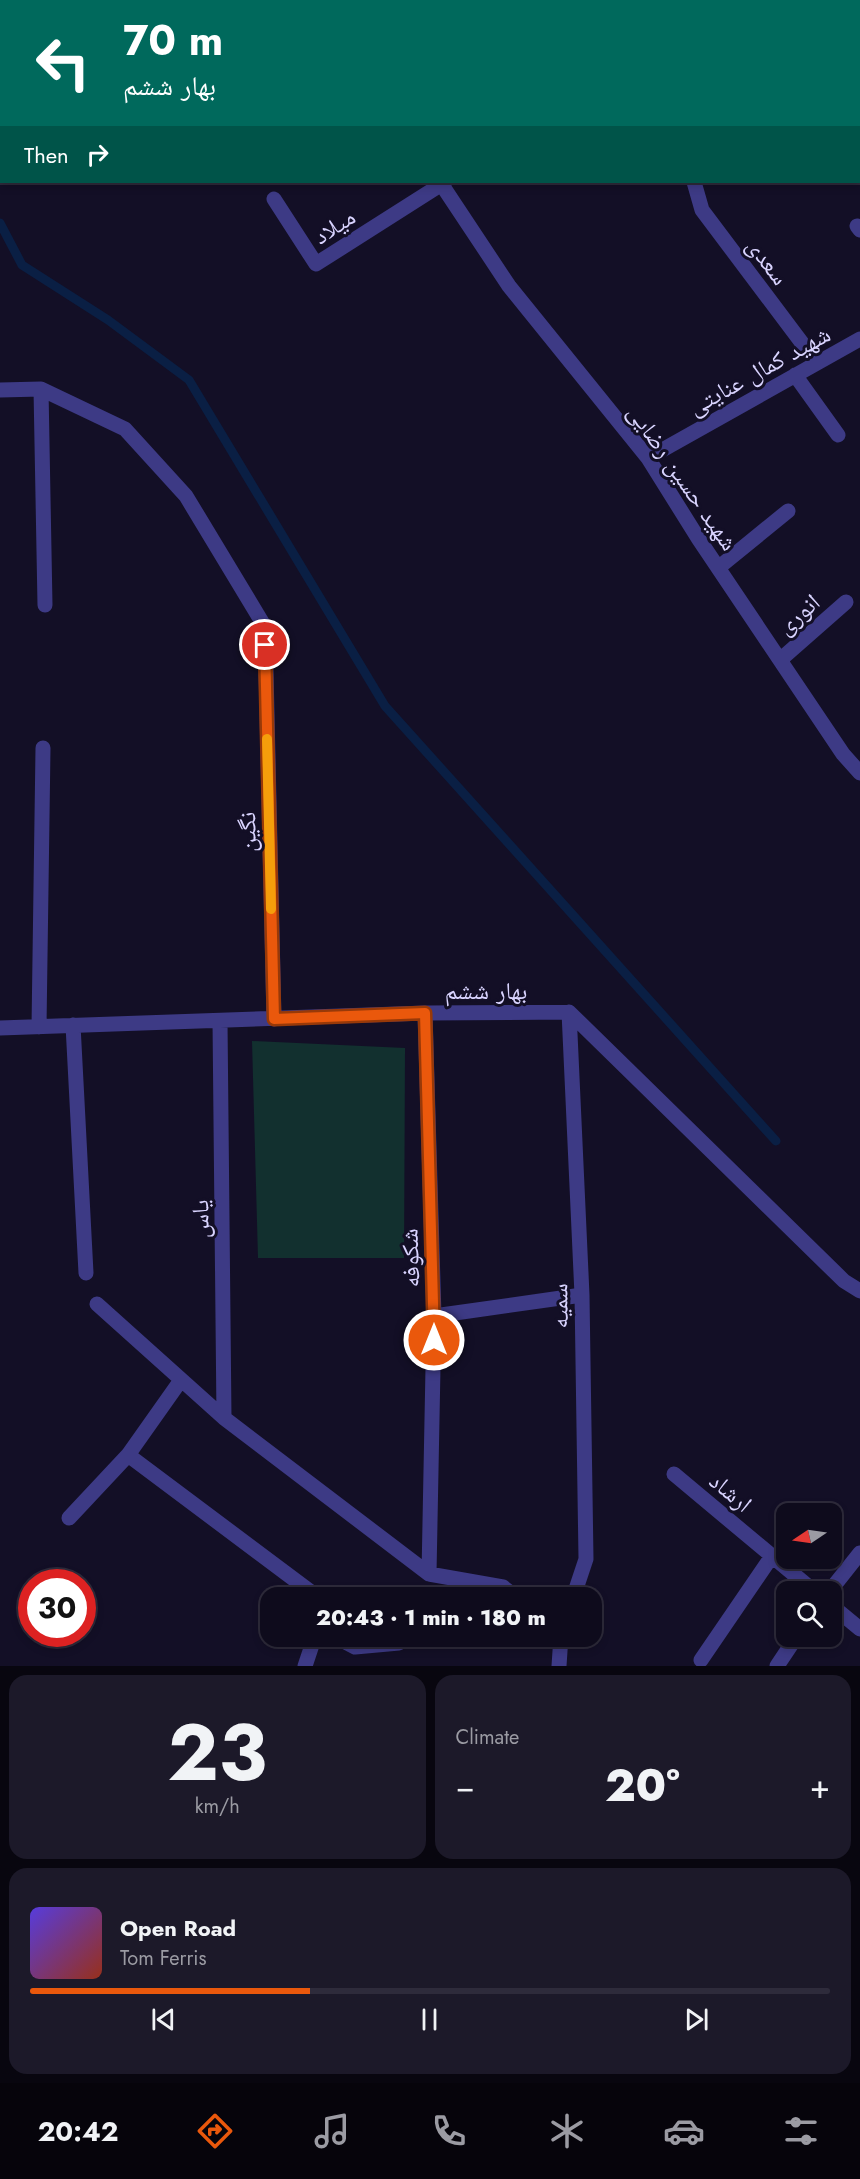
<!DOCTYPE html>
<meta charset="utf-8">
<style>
:root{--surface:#0e0b1c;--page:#1c1929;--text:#f1f3f6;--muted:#9b9ba3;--line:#2e2b3b;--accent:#ea580c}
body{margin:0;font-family:Jost,"Noto Naskh Arabic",sans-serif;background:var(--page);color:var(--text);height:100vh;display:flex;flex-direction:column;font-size:22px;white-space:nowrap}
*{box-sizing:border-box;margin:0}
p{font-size:20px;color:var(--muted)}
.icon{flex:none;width:33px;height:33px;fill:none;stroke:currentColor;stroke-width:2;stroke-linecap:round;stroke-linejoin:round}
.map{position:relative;height:1666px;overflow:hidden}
.details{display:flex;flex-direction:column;gap:9px;padding:9px;background:#08060f;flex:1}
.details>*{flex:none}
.guide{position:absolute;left:0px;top:0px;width:861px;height:183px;box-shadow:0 3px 9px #0003,0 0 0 2px var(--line);background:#00695c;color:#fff;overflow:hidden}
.needle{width:39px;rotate:257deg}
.tools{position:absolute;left:776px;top:1503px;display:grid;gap:12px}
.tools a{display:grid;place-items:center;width:66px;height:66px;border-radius:12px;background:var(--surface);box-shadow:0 3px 9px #0003,0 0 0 2px var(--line);font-size:30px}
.speed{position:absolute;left:18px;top:1569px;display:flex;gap:12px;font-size:30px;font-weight:700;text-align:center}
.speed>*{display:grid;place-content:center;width:78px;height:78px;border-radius:50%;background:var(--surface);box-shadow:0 3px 9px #0003,0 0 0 2px var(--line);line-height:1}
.speed .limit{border:9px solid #d22;background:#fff;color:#111}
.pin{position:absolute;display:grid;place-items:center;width:51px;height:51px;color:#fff;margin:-26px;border:3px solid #fff;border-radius:50%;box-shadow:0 2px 6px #0007}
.me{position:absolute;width:66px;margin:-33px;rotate:0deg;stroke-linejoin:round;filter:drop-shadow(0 0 4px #0008)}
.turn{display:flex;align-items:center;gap:21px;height:126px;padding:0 24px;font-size:27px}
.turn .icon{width:78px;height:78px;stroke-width:2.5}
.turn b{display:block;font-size:42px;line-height:51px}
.then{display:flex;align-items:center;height:57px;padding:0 24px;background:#0003;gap:12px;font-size:22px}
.big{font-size:45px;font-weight:800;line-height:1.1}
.details .widget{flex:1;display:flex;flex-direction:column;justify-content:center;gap:9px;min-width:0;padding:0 21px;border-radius:18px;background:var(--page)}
.details .dial{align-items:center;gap:0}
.dial b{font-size:78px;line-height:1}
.song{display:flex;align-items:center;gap:18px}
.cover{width:72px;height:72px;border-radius:9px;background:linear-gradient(135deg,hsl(250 70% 55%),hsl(10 70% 35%))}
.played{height:6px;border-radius:3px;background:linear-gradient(90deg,var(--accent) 35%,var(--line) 35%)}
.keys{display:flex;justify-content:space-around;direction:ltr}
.heat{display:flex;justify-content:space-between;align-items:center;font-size:33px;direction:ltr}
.details .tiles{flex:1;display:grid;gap:9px;grid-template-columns:1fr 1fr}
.widget:last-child{grid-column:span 2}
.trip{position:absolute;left:260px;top:1587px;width:342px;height:60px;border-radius:18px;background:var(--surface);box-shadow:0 3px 9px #0003,0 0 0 2px var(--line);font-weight:800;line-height:60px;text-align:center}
.menu{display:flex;height:96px;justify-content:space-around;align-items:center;background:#06040b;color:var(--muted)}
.menu .icon{width:42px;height:42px}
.menu .selected{color:var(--accent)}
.menu b{font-size:27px;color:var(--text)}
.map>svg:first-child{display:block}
.green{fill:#12302f}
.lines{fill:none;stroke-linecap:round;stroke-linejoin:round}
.stream{stroke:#0a1f44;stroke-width:9}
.minor{stroke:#3d3a85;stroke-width:15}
.route-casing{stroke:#983908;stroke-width:15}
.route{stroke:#ea580c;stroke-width:10}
.slow{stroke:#f59e0b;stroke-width:10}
.labels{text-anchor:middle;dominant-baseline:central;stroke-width:6;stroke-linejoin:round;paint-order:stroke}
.street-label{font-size:24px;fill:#d9d4ff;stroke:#130f26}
</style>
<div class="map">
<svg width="860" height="1666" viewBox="0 0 860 1666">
<rect width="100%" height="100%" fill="#130f26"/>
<path class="green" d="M252,1041L405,1048L404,1258H258Z"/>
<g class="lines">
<path class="stream" d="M0,223L22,265L108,320L189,380L385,706L776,1141"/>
<path class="minor" d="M342,0L343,2
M782,0L784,2
M107,2L109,0
M682,2L684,0
M440,182L509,286L648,458L698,538L843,754L860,773
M694,182L702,210L817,363
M274,199L316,264L445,182
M857,226L860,230
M795,375L838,435
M41,389L45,605
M0,390L41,389L125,429L186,496L265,627L274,1019
M648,458L860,339
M718,568L788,511
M780,660L846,602
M569,1012L582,1295L586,1559L573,1598
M425,1013L434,1316L429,1574
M220,1021L224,1418
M73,1025L86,1273
M39,1027L43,748
M0,1028L425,1013L569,1012L844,1281L860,1291
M97,1304L224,1418L429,1574L503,1587L517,1598
M434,1316L582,1295
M128,1455L319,1598
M674,1474L815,1592
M69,1518L128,1455L181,1380
M829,1592L860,1553
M831,1605L860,1629
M334,1636L355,1647L399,1643
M701,1660L772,1556
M305,1666L315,1636
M559,1666L561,1636
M777,1666L797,1636"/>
</g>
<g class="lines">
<g class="route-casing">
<path id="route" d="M265,645L274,1019L425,1013L434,1340"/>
</g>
<use href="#route" class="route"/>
<path class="slow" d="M267,739L271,909"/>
</g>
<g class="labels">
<g class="street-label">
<text transform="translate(334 226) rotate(-33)">میلاد</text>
<text transform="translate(768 261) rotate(53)">سعدی</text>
<text transform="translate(759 370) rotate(-29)">شهید کمال عنایتی</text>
<text transform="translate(683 477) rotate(55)">شهید حسین رضایی</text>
<text transform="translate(798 614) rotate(-41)">انوری</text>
<text transform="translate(247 832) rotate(-91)">نگین</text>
<text x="486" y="990">بهار ششم</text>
<text transform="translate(200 1219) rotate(-91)">یاس</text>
<text transform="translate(410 1258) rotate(-92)">شکوفه</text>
<text transform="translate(559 1306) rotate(-91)">سمیه</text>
<text transform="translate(731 1492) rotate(40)">ارشاد</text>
</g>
</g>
</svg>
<div class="tools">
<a><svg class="needle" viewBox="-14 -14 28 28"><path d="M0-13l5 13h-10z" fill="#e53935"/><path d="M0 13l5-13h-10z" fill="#9b9ba3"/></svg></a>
<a><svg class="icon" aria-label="search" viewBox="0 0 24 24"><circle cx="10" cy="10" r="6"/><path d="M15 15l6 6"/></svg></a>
</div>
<div class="speed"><div class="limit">30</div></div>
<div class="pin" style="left:265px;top:645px;background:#d93025"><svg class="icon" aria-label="arrive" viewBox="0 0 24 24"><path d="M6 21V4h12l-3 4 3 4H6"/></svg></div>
<svg class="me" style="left:434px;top:1340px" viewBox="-20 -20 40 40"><circle r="17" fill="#ea580c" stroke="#fff" stroke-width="3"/><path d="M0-11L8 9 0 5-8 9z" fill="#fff"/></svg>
<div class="trip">20:43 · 1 min · 180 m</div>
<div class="guide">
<div class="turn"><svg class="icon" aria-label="left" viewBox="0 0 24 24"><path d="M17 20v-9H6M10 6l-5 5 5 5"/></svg><div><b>70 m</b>بهار ششم</div></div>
<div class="then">Then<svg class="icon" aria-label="right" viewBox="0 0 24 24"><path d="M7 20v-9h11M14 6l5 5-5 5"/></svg></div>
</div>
</div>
<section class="details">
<div class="tiles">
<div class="widget dial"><b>23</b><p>km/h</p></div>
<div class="widget"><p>Climate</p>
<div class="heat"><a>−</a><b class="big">20°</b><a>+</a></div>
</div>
<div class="widget">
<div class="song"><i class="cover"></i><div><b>Open Road</b><p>Tom Ferris</p></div></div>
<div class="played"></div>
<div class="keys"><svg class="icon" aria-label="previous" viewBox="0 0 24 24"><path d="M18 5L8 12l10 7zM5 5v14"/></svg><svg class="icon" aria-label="pause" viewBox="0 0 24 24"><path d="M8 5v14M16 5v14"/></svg><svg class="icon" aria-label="next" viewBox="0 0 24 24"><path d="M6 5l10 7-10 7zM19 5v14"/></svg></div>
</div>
</div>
</section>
<nav class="menu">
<b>20:42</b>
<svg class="icon selected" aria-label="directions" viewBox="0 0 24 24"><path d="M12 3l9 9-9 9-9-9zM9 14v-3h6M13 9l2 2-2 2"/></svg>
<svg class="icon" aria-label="music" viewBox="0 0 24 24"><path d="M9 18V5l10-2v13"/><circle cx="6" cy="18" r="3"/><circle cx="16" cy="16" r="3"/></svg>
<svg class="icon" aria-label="phone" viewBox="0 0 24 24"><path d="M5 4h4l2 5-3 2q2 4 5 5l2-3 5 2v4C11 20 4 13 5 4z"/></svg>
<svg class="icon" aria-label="climate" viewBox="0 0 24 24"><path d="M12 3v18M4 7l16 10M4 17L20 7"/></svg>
<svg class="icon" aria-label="car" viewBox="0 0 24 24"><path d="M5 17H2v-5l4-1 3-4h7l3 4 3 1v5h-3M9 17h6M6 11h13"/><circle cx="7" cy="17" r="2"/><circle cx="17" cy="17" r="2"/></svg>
<svg class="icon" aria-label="filters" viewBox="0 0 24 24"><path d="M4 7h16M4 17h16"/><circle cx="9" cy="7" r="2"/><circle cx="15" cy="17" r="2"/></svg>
</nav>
